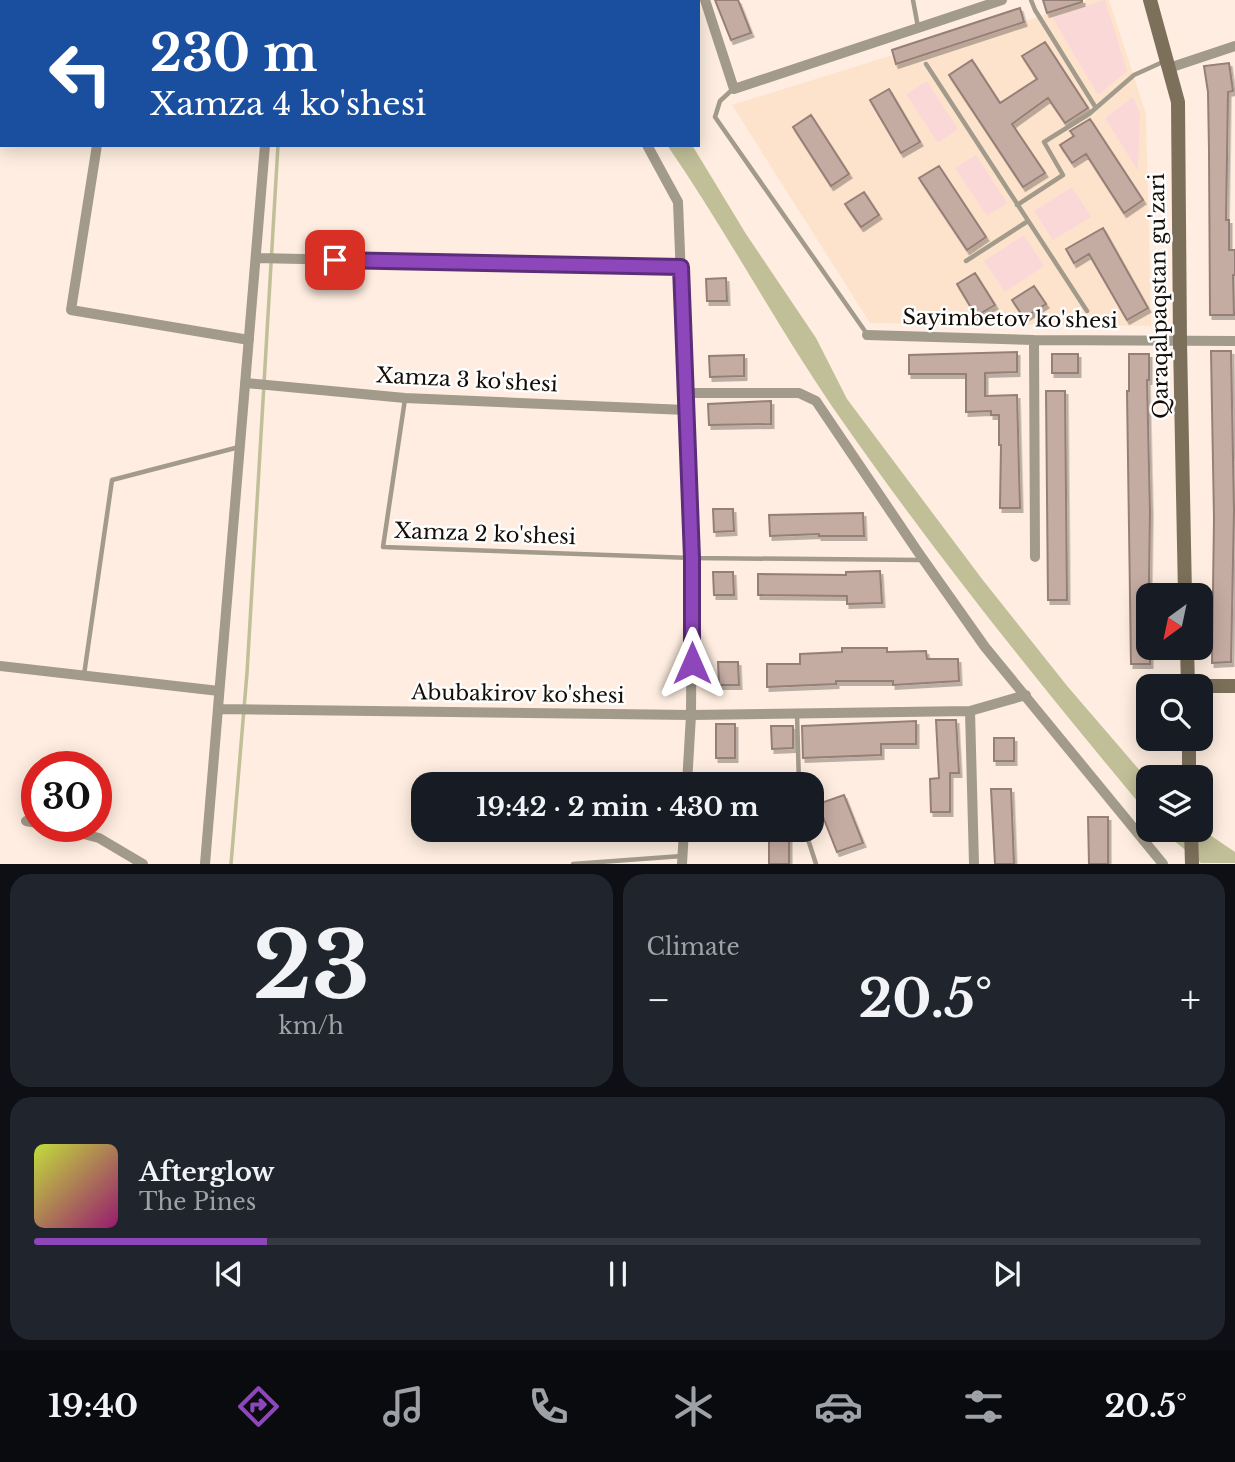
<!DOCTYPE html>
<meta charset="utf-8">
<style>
:root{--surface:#171b24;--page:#20242c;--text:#f1f3f6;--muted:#9ea1a6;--line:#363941;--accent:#8e47ba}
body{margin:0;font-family:"Libre Baskerville",serif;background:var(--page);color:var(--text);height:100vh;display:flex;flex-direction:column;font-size:26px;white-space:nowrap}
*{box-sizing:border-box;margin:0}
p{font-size:23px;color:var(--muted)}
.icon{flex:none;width:38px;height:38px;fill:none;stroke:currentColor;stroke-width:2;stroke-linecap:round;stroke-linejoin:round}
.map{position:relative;height:864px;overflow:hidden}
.details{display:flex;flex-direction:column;gap:10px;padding:10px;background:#0d0f14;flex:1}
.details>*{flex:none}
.hud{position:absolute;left:0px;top:0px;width:700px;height:147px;box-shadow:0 4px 18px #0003;background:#1a4fa0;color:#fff;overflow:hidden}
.needle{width:46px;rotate:213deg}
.fabs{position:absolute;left:1136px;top:583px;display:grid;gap:14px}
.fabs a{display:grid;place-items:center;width:77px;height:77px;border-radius:14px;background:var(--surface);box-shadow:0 4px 18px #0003;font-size:35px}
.speed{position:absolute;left:21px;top:751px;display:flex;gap:14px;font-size:35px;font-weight:700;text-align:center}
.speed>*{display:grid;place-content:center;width:91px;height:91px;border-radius:50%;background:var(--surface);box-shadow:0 4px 18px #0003;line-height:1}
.speed .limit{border:10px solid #d22;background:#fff;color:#111}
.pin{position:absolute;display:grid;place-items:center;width:60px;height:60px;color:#fff;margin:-30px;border-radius:14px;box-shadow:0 4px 10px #0006}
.me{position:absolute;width:77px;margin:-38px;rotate:0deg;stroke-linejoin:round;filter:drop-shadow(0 0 5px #0008)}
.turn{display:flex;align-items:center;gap:24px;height:147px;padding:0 35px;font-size:32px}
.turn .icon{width:91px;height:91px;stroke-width:2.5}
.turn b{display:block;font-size:49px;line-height:60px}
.big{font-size:52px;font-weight:700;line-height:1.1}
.details .card{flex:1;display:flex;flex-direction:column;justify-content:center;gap:10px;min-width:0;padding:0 24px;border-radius:21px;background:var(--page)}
.details .dial{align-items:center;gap:0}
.dial b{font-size:91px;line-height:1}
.song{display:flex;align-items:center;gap:21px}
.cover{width:84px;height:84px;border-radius:10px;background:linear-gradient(135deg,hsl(70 70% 55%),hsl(320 70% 35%))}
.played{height:7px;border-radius:4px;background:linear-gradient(90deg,var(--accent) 20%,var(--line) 20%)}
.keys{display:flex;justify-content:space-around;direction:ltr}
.heat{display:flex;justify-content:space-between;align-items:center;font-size:38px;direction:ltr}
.details .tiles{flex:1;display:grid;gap:10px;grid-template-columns:1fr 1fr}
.card:last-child{grid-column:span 2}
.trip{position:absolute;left:411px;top:772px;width:413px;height:70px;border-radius:21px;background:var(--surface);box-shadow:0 4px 18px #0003;font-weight:700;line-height:70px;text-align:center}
.tabs{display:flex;height:112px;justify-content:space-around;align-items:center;background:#090b0e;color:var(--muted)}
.tabs .icon{width:49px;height:49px}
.tabs .current{color:var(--accent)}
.tabs b{font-size:32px;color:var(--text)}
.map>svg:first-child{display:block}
.built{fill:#fde3cc}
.green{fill:#fbd8d8}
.water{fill:#c0bf98}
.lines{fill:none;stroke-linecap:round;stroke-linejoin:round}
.stream{stroke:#c0bf98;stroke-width:3.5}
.building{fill:#c5aca3;stroke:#967f76;stroke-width:2;filter:url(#shadow)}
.lane{stroke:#a29a8a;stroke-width:4.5}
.street{stroke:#a29a8a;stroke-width:10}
.secondary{stroke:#7c705a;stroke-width:14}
.route-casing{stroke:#5c2e79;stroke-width:18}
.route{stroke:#8e47ba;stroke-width:12}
.labels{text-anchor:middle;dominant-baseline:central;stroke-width:5;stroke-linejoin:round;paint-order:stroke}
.street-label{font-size:21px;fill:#130d07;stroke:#fefefe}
</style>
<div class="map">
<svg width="1235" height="864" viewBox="0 0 1235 864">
<defs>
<filter id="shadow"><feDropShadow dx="2.5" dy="4" stdDeviation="0" flood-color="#0004"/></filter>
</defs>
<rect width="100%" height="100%" fill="#feede0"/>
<path class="built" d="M1088,0H1109L1146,114L1151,326L870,323L732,105L893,55L897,64Z"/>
<path class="green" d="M1105,0L1127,71L1098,95L1052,17Z
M927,81L958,129L938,143L906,94Z
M1133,97L1140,113L1138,171L1105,118Z
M976,155L1007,203L987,216L955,168Z
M1072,187L1091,217L1053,240L1034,211Z
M1024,235L1044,266L1005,292L984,261Z"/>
<path class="water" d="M667,145H692L746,234L816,338L847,399L982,579L1068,687L1148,780V814C1042,687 938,558 843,422C780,332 729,235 667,145Z
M1201,829L1235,852V863H1201L1161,830Z"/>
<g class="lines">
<path class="stream" d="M287,2V0
M231,864L247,673L278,145"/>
</g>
<path class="building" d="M715,0H738L751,33L731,40Z
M1043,0H1082V2L1047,13Z
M1020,8L1024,22L896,64L892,50Z
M1045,42L1088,108L1065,123L1048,98L1012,124L1045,173L1023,187L949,75L972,60L1000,103L1037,79L1022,56Z
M1229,63L1233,91L1228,92L1226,220H1229V250H1235V275H1233L1234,315H1210L1209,150L1208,92L1204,66Z
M889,89L920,142L901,153L870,100Z
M811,115L849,174L831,186L793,127Z
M1090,119L1143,200L1124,213L1086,154L1072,163L1060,145L1074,136L1070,131Z
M939,166L986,237L967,250L919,178Z
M864,192L879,215L861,227L845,204Z
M1103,228L1148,308L1127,320L1089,254L1074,263L1066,249Z
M975,273L995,305L976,316L957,284Z
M726,278L727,301H707L706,279Z
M1034,286L1046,304L1024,318L1012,300Z
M1211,351H1231L1234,511L1231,662L1212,663L1214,518Z
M1017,352V372L985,373V396L1017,395L1020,508H1000L1001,445H999V415H991V411L966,412V374H909V355Z
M1052,354H1078V373H1052Z
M1129,354H1149V380H1147L1150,512L1148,648H1150V664H1131L1127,391H1129Z
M744,355V376L710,377L709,356Z
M1046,391H1065L1067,600H1048Z
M771,401V424L709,425L708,404Z
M713,509H733L734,531L714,532Z
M863,513L864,536H819V534L770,536L769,515Z
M880,571L882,603L847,604V596L758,595V574L846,575V572Z
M713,572H733L734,595H714Z
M842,648H887V652L926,651L927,659H958L959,681L893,685V681H836V684L767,687V664H800V654L842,652Z
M718,662H738L739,685H719Z
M936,720H956L959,773H950V812H931L930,779L939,778Z
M916,721V744H881V755L803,758L802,726Z
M716,724H735V758H716Z
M771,726H793V748L772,749Z
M994,738H1014V761H994Z
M991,789H1011L1014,864H995Z
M844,795L863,843L837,852L818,804Z
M1088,817H1108V864H1089Z
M769,836H789V864H769Z"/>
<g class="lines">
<path class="lane" d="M913,0L918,27
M1031,0L1035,10L1096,108
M926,64L1087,311
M733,89L720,101L715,117L867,334
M1017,205L1063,175L1044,142L1089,114L1134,75L1165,61
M966,261L1028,221
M405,399L383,547L692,558L921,560
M84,675L112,480L239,447
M797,714L799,784
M805,830L816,864
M573,864L682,856"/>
<path class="street" d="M535,0L537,2
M705,0L734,89L1002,0
M10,2V0
M120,2L121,0
M277,2V0
M1169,68L1235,46
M0,79L2,66
M97,145L71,310L249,340
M647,145L678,202L692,558L691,715L687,784
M256,258L681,267
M867,335L1034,340L1235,341
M1034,340L1035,557
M245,383L405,398L686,410
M686,393H799L816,401L918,552L985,647L1163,864
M0,666L219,691
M218,709L691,715L970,711L1026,695
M970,711L974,864
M26,821L37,823
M53,826L99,838L143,864
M205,864L265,145
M682,864L684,830"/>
<path class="secondary" d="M1150,0L1178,102L1180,342L1185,595
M1187,648L1188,686
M1200,686H1235
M1189,738V777
M1191,830L1192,864"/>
</g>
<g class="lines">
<g class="route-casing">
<path id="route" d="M335,260L681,267L692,558V663"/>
</g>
<use href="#route" class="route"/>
</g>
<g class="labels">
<g class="street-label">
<text transform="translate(1159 296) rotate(-91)">Qaraqalpaqstan gu'zari</text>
<text transform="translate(1010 319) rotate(1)">Sayimbetov ko'shesi</text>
<text transform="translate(467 380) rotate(3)">Xamza 3 ko'shesi</text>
<text transform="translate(485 534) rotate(2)">Xamza 2 ko'shesi</text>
<text transform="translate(518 694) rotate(1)">Abubakirov ko'shesi</text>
</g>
</g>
</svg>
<div class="fabs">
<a><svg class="needle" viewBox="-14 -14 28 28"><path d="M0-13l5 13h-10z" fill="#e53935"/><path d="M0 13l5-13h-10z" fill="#9ea1a6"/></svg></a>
<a><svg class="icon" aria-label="search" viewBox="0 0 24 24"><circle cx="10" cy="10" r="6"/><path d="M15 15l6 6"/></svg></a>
<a><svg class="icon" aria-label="layers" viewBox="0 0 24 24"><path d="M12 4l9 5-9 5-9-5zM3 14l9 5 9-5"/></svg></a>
</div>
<div class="speed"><div class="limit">30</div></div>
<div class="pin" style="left:335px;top:260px;background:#d93025"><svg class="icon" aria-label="arrive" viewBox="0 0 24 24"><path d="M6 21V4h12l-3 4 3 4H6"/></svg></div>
<svg class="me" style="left:692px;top:663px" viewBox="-20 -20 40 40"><path d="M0-17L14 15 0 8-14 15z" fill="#8e47ba" stroke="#fff" stroke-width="4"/></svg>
<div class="trip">19:42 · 2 min · 430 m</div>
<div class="hud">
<div class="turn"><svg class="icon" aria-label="left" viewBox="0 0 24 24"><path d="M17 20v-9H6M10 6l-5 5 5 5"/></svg><div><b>230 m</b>Xamza 4 ko'shesi</div></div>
</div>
</div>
<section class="details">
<div class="tiles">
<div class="card dial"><b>23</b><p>km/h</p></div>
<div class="card"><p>Climate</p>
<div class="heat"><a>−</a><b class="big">20.5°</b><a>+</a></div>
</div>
<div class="card">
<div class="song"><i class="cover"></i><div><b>Afterglow</b><p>The Pines</p></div></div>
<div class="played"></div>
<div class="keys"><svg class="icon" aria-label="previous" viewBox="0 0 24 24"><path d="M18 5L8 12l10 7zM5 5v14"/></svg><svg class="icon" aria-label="pause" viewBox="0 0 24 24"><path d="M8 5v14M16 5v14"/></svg><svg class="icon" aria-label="next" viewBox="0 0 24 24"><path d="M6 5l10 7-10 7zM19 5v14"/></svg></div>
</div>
</div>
</section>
<nav class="tabs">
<b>19:40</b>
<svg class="icon current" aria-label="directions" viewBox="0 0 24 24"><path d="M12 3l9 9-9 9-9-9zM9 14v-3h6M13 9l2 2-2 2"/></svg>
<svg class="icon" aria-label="music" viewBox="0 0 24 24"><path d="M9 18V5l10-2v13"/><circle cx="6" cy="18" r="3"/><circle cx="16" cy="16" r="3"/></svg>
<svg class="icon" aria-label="phone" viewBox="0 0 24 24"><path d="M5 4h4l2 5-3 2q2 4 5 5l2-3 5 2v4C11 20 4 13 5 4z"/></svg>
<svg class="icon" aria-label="climate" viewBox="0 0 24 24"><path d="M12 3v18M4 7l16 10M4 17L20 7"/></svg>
<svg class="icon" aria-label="car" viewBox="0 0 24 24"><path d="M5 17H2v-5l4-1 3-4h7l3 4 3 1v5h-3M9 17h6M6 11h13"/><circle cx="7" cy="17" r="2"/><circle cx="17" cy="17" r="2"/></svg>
<svg class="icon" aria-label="filters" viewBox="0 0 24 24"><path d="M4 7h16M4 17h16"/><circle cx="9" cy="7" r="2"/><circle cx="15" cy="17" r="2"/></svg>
<b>20.5°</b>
</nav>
